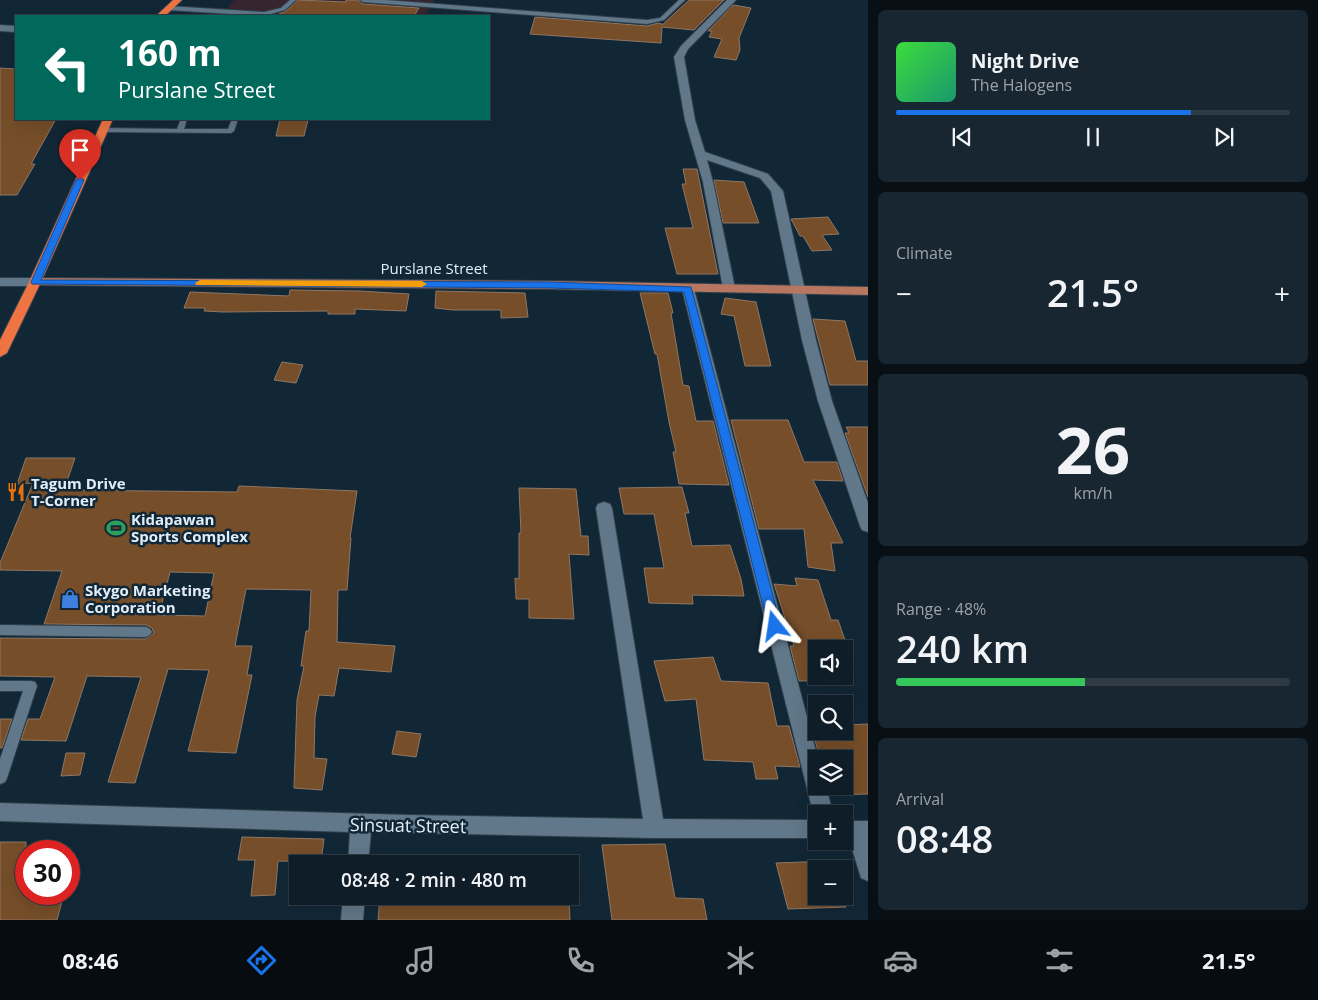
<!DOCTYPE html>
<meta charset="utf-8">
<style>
:root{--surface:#0e1d28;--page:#172630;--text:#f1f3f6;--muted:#9ba2a8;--line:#2e3b45;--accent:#1a73e8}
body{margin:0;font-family:"Open Sans",sans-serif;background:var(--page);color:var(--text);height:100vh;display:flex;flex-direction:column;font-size:19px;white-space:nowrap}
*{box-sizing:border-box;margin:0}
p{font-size:16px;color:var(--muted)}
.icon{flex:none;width:28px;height:28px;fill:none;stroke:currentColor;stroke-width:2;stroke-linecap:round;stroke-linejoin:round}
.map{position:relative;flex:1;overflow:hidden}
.sheet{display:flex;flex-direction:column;gap:10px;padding:10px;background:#081016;width:450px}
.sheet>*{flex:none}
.top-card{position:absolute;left:15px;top:15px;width:475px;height:105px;border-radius:0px;box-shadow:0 5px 20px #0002,0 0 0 1px var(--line);background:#00695c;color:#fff;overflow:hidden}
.fabs{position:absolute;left:808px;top:640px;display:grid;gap:10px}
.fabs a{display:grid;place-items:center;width:45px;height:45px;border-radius:0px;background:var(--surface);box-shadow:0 5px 20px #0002,0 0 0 1px var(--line);font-size:25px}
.speed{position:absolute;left:15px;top:840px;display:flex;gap:10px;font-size:25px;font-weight:700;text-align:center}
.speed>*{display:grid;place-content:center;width:65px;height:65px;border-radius:50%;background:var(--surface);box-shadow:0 5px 20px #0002,0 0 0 1px var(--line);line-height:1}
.speed .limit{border:8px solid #d22;background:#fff;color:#111}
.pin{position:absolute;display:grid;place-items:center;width:42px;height:42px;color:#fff;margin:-51px -21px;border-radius:50% 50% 50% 0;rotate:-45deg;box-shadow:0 0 5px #0007}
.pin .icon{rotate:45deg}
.me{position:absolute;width:55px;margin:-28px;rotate:345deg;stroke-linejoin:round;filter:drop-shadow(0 0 4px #0008)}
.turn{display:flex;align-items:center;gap:18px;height:105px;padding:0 20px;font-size:22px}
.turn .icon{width:65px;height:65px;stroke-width:2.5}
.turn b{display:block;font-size:35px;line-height:42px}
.big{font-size:38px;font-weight:600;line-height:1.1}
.sheet .widget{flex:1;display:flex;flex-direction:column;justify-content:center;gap:8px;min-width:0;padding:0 18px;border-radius:8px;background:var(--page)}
.sheet .dial{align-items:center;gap:0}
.dial b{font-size:65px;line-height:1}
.song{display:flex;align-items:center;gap:15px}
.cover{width:60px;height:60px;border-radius:8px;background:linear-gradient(135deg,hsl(120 70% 55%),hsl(160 70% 35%))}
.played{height:5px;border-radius:2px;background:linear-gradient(90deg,var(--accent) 75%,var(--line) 75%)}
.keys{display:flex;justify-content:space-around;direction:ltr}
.heat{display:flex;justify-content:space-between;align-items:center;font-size:28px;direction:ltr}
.charge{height:8px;border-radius:4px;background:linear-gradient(90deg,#34c759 48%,var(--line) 0)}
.trip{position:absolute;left:289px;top:855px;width:290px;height:50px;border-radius:0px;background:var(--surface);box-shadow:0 5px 20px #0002,0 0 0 1px var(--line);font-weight:600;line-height:50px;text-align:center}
.tab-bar{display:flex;height:80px;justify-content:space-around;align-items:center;background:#060c10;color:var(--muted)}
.tab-bar .icon{width:35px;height:35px}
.tab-bar .active{color:var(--accent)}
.tab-bar b{font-size:22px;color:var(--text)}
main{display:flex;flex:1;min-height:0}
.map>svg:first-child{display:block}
.industrial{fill:#372630}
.building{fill:#764e29;stroke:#8e7765;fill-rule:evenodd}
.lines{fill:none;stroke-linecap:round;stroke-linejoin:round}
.lane-casing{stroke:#32404d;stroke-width:2}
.street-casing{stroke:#32404d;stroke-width:2}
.secondary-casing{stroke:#32404d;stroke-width:2}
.primary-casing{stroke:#32404d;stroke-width:2}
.highway-casing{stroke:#32404d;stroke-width:2}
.lane{fill:#61788a;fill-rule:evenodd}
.street{fill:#61788a;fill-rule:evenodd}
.secondary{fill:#61788a;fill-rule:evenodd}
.primary{fill:#b6765f;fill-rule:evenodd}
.highway{fill:#ee7443;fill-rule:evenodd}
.route{fill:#1a73e8;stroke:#114b97}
.slow{fill:#f59e0b}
.labels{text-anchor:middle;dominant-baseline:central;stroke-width:5;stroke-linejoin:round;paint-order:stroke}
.street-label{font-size:15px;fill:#e1eef9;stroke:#122736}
.poi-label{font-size:15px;font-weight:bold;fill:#e1eef9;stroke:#122736;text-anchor:start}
.near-street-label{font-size:18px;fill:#e1eef9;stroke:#122736}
</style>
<main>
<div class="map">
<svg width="868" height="920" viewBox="0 0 868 920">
<rect width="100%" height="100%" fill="#122736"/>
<path class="industrial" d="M234,0H434L425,16H222Z"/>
<path class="building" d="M298,0L346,2V0H358L363,4L419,8L414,16H311L279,14L286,11Z
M689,0H724L694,30L662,27L661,43L530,34L535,17L647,26L658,23L662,24V25Z
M733,5L751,8L739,38L740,50L736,60L714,57L722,39L709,37L712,31H708Z
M0,68L16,69V119H56L31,164H35L17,195H0Z
M280,119L308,120L304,136H276Z
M683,169H697L718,274H677L665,228H693L682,184H686Z
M714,180L744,182L759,223H723Z
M828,217L839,234L822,235L832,250L812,251L803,236H800L791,219Z
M290,290L360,291L409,294L406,311L355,309V314H328V311L223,312L204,311L205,308H184L190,292L289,296Z
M436,291L525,293L528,317L501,318V310H453L435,308Z
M640,293H668L673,313H671L683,385L689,386L696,421H713L729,485L679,484L673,452H676L669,422L657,354H655Z
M725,298L756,302L771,366H745L734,316L721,314Z
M813,319L845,321L856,361H868V385H830Z
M282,362L303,365L296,383L274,380Z
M731,420H788L804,462H837L843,481L813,480L843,543H831L835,571L808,567L804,529H759Z
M846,427H868V497L845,433H849Z
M26,458H75L64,490L237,492L239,486L357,491L350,538H351L347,590H338L337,642L395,646L391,672L339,668L334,696L319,695L315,717L314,758L327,759L322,790L294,788L297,700L304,666H301L306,631H309L311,590L246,589L235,646H252L247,675H252L236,753L188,751L209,670L168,669L135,783L108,782L141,677L87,676L66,741L21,740L28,719H40L55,677L0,676V638L146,639L154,633L152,628L146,625L44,624L62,571L0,570V563L33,483L17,484ZM170,572L214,573L205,616L159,615Z
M682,487L689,513H685L692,546L730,545L741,579L744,596L692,595L693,604L649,603L644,568H664L654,514H624L619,488Z
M519,488L576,489L581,536H588L589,555L569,554L574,619L529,618V599H516L515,578L519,579V533H521Z
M795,578L818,580L831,620H838L846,643H839L841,649H816V676H844V659L851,680L799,681L790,646H794L774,584L797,586Z
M713,657L721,681L768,683L777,726H789L800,767L775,766L778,779H756L753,762L704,760L696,699L665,701L654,661Z
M0,719H12L2,748H0Z
M868,724V794L830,795L828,786H844V759H820L811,725H816V731H844V725Z
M397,731L421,734L416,757L392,754Z
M66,753H85L80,775L61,776Z
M242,837L324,839L321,862L278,861L275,895L251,896L255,860H238Z
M0,842H26V894H64L57,920H0Z
M665,844L675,898L703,899L707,920H612L602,845Z
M832,861L834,869H816V896H842L846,907L788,909L776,863Z
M380,896H569L570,920H378Z"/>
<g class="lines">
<g class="lane-casing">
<path id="lane" d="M290,0H296L285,10L264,16L168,10L165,8L168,6L264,12L281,8Z
M360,0H385L647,20L660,18L679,0H685L664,20L647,24L363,2Z
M181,119H187L184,129H228L232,119H238L234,131L231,133L102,132L99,130L102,128L177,129Z
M0,625L146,627L150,629L152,632L150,635L146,637L0,635Z
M0,681H31L35,682L37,686L7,778L5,782L0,784V759L23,691H0Z"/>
</g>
<g class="street-casing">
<path id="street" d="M727,0H736L688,49L684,57L695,120L705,152L768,174L783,191L816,340L832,401L868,503V532L862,530L860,526L818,401L802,340L771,191L760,178L707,160L713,182L735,288L729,292L723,288L703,182L685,120L674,57L681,46Z
M0,25L16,26V32L0,31Z
M688,285L694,289L818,759H816V786H826L833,814H816V838H655L371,832L368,864H348L350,832L0,821V803L408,815L643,819L596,508L598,504L604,502L610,504L612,508L663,819L815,820L682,289Z
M844,821H868V881L861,878L849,839H844Z
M343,896H365L363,920H341Z"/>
</g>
<g class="secondary-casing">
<path id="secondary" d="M0,278H35L41,282L35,286H0Z"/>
</g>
<g class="primary-casing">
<path id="primary" d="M35,278L550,281L868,287V295L550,289L31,285L29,282L31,279Z"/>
</g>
<g class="highway-casing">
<path id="highway" d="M173,0H182L165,16H156Z
M103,119H113L41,282L7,353L0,357V340L29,282Z"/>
</g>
<use href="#lane" class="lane"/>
<use href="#street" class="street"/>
<use href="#secondary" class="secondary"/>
<use href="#primary" class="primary"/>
<use href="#highway" class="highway"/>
</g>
<path class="route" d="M80,177L84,180L41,280L550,282L691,287L781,626L779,630L775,632L770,630L768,626L684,292L550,288L32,284L31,282L76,180Z"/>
<path class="slow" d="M200,280L422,281L427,284L422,287L196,285L195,283Z"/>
<defs>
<g id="restaurant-bare" transform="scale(1.5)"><path d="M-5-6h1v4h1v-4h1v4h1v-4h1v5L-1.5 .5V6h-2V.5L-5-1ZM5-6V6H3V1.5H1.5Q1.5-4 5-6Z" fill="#e8710a" stroke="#122736" stroke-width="2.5" paint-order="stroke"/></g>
<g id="stadium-bare" transform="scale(1.5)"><path d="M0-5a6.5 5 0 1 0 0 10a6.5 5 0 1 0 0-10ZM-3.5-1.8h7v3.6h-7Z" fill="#2e9e5b" stroke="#122736" stroke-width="2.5" paint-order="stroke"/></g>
<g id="shop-bare" transform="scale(1.5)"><path d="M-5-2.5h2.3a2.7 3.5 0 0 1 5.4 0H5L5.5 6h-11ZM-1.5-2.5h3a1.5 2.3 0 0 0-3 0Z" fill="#3f7fe0" stroke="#122736" stroke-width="2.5" paint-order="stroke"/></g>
</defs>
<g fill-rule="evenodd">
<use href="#restaurant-bare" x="16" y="492"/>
<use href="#stadium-bare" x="116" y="528"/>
<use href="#shop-bare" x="70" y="599"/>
</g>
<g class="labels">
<g class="street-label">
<text x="434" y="268">Purslane Street</text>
</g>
<g class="poi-label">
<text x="31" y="483">Tagum Drive<tspan x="31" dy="17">T-Corner</tspan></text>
<text x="131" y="519">Kidapawan<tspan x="131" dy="17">Sports Complex</tspan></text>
<text x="85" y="590">Skygo Marketing<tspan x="85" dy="17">Corporation</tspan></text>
</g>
<g class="near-street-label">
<text transform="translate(408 825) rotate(1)">Sinsuat Street</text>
</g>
</g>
</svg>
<div class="fabs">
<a><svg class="icon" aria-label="sound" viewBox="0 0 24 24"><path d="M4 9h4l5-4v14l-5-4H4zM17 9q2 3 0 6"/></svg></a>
<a><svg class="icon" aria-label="search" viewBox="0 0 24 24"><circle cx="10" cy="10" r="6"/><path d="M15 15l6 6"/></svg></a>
<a><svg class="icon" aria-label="layers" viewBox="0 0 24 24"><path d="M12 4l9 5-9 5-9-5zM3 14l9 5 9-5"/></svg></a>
<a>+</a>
<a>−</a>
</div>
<div class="speed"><div class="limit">30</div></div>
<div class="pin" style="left:80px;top:180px;background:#d93025"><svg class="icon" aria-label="arrive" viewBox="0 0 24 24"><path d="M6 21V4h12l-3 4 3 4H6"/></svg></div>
<svg class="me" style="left:775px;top:626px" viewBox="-20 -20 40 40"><path d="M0-17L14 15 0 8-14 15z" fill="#1a73e8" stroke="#fff" stroke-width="4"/></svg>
<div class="trip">08:48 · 2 min · 480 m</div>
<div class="top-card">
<div class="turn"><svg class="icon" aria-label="left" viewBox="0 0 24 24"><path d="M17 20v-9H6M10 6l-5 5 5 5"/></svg><div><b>160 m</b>Purslane Street</div></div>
</div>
</div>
<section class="sheet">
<div class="widget">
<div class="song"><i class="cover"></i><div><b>Night Drive</b><p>The Halogens</p></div></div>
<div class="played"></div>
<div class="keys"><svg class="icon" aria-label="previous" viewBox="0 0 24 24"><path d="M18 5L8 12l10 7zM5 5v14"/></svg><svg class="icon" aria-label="pause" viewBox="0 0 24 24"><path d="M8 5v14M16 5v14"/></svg><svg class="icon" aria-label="next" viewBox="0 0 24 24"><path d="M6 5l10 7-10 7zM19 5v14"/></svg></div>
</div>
<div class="widget"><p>Climate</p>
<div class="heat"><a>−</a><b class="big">21.5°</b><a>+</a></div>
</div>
<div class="widget dial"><b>26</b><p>km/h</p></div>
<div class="widget"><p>Range · 48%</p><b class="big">240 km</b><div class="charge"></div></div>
<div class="widget"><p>Arrival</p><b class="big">08:48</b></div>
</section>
</main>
<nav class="tab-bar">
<b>08:46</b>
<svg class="icon active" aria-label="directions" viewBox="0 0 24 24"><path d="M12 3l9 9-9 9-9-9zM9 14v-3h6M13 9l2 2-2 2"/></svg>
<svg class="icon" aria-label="music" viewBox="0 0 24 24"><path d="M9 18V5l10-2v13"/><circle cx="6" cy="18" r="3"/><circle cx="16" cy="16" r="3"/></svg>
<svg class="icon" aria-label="phone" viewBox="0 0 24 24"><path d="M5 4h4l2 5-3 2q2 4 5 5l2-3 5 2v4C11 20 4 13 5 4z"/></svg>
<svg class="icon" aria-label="climate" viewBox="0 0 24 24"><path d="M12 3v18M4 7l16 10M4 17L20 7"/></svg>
<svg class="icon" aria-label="car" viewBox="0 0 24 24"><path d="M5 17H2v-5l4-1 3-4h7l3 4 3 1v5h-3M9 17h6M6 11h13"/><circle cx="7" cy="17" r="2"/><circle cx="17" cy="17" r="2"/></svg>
<svg class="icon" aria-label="filters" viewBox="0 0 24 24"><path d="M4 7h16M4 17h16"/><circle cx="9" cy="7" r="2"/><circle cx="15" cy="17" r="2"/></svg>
<b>21.5°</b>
</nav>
